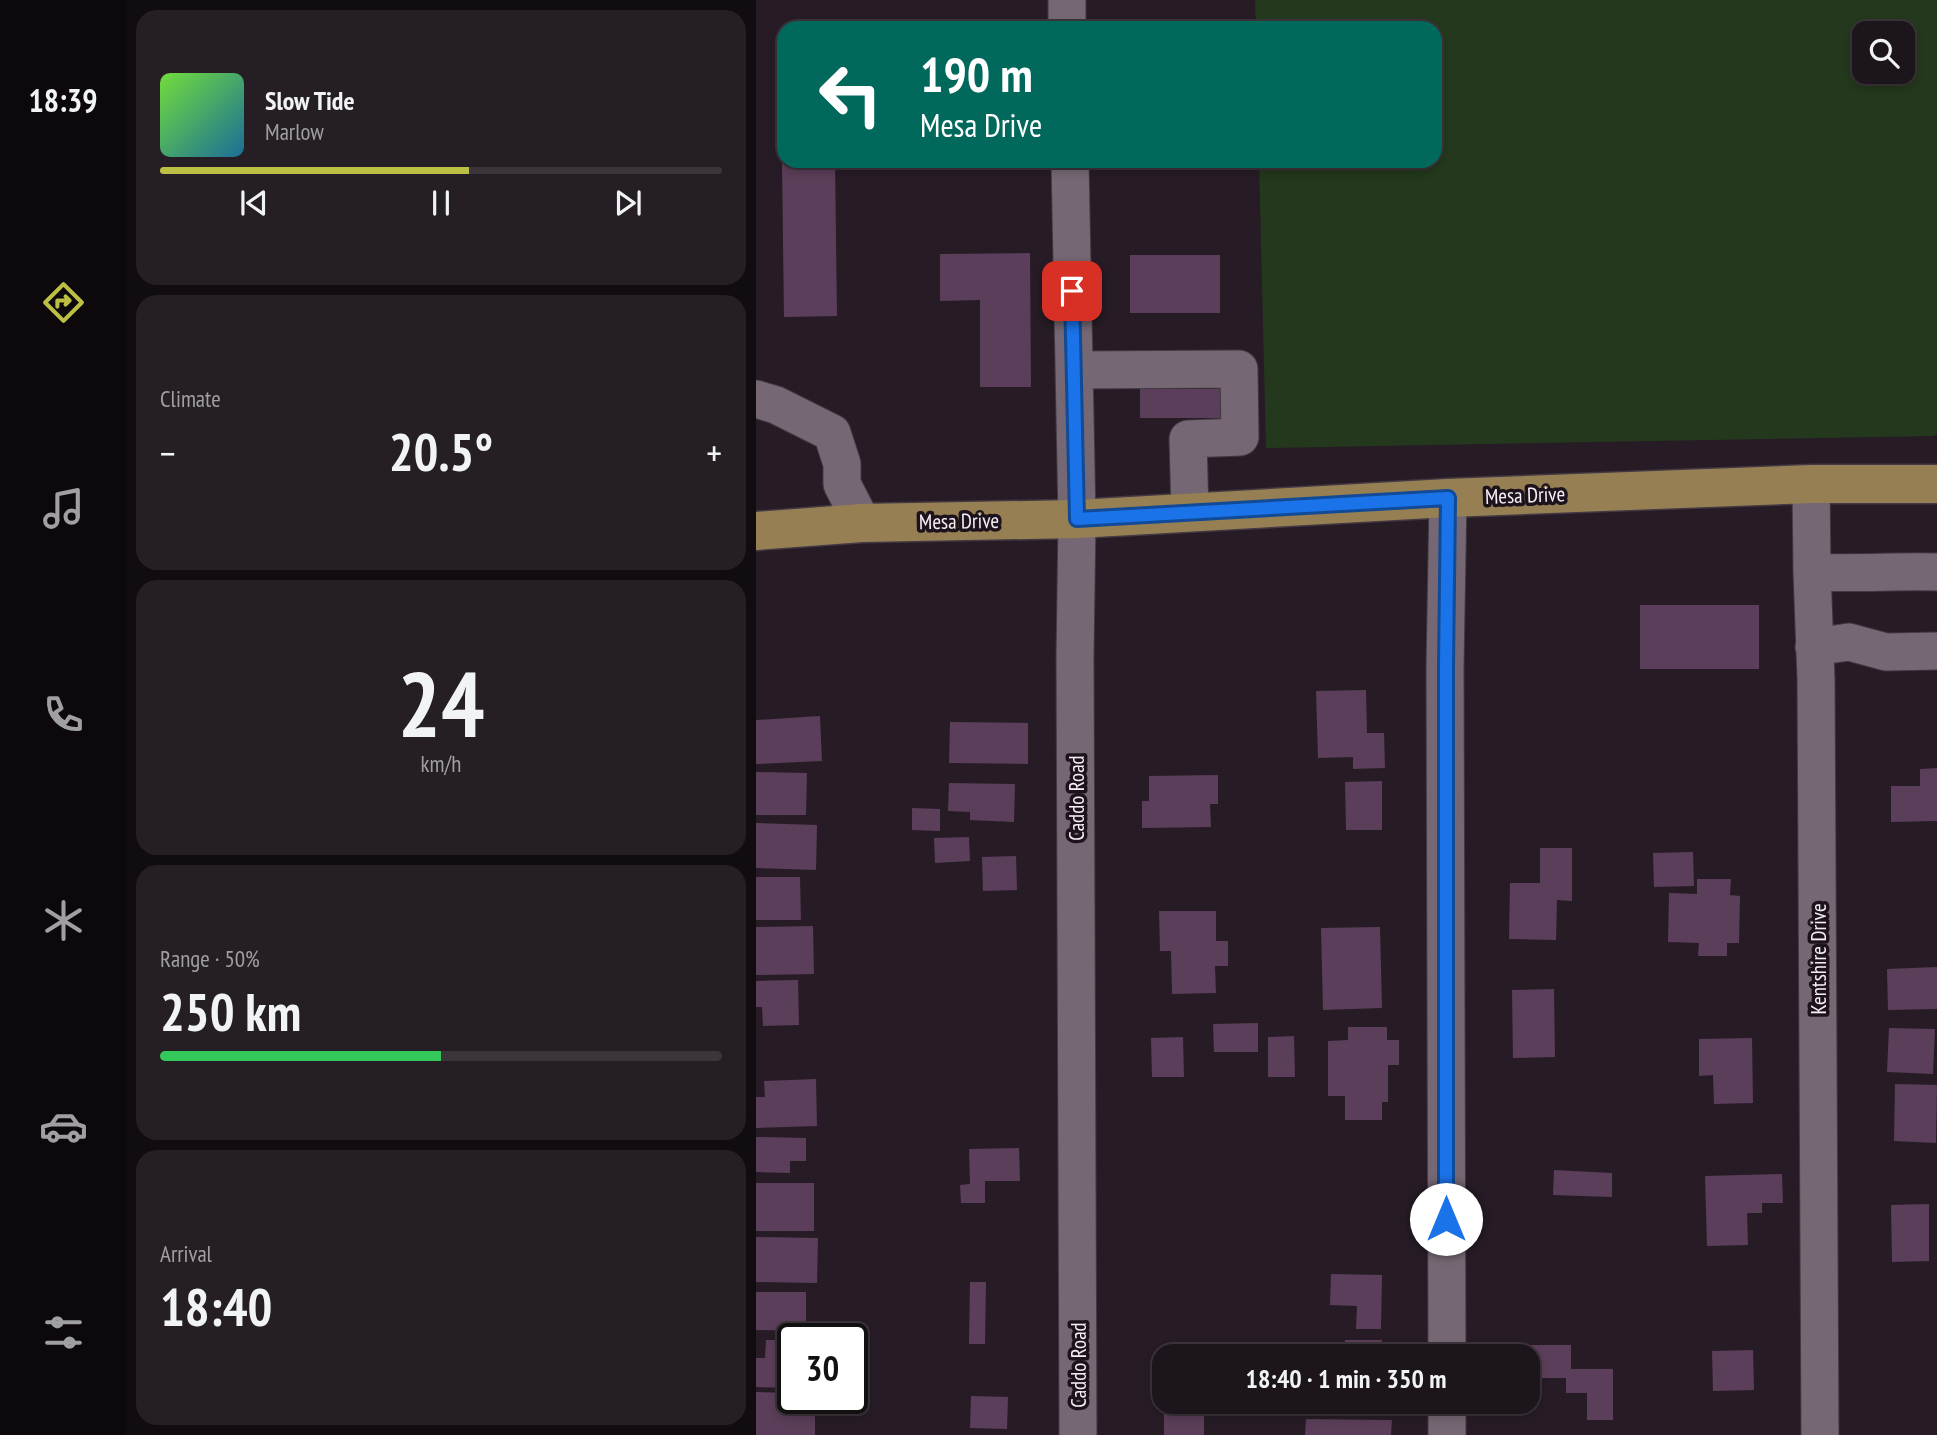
<!DOCTYPE html>
<meta charset="utf-8">
<style>
:root{--surface:#1d151c;--page:#251e25;--text:#f1f3f6;--muted:#a09fa3;--line:#3b343b;--accent:#bcbf43}
body{margin:0;font-family:"PT Sans Narrow",sans-serif;background:var(--page);color:var(--text);height:100vh;display:flex;flex-direction:column;font-size:26px;white-space:nowrap}
*{box-sizing:border-box;margin:0}
p{font-size:23px;color:var(--muted)}
.icon{flex:none;width:38px;height:38px;fill:none;stroke:currentColor;stroke-width:2;stroke-linecap:round;stroke-linejoin:round}
.map{position:relative;flex:1;overflow:hidden}
.side{display:flex;flex-direction:column;gap:10px;padding:10px;background:#100c0f;width:630px}
.side>*{flex:none}
.hud{position:absolute;left:21px;top:21px;width:665px;height:147px;border-radius:21px;box-shadow:0 4px 10px #0003,0 0 0 2px var(--line);background:#00695c;color:#fff;overflow:hidden}
.fabs{position:absolute;left:1096px;top:21px;display:grid;gap:14px}
.fabs a{display:grid;place-items:center;width:63px;height:63px;border-radius:14px;background:var(--surface);box-shadow:0 4px 10px #0003,0 0 0 2px var(--line);font-size:35px}
.speed{position:absolute;left:21px;top:1323px;display:flex;gap:14px;font-size:35px;font-weight:700;text-align:center}
.speed>*{display:grid;place-content:center;width:91px;height:91px;border-radius:50%;background:var(--surface);box-shadow:0 4px 10px #0003,0 0 0 2px var(--line);line-height:1}
.speed .limit{border:4px solid #111;border-radius:10px;background:#fff;color:#111}
.pin{position:absolute;display:grid;place-items:center;width:60px;height:60px;color:#fff;margin:-30px;border-radius:14px;box-shadow:0 4px 10px #0006}
.me{position:absolute;width:77px;margin:-38px;rotate:0deg;stroke-linejoin:round;filter:drop-shadow(0 0 5px #0008)}
.turn{display:flex;align-items:center;gap:24px;height:147px;padding:0 28px;font-size:32px}
.turn .icon{width:91px;height:91px;stroke-width:2.5}
.turn b{display:block;font-size:49px;line-height:60px}
.big{font-size:52px;font-weight:700;line-height:1.1}
.side .widget{flex:1;display:flex;flex-direction:column;justify-content:center;gap:10px;min-width:0;padding:0 24px;border-radius:21px;background:var(--page)}
.side .dial{align-items:center;gap:0}
.dial b{font-size:91px;line-height:1}
.song{display:flex;align-items:center;gap:21px}
.cover{width:84px;height:84px;border-radius:10px;background:linear-gradient(135deg,hsl(100 70% 55%),hsl(200 70% 35%))}
.played{height:7px;border-radius:4px;background:linear-gradient(90deg,var(--accent) 55%,var(--line) 55%)}
.keys{display:flex;justify-content:space-around;direction:ltr}
.heat{display:flex;justify-content:space-between;align-items:center;font-size:38px;direction:ltr}
.charge{height:10px;border-radius:5px;background:linear-gradient(90deg,#34c759 50%,var(--line) 0)}
.trip{position:absolute;left:396px;top:1344px;width:388px;height:70px;border-radius:21px;background:var(--surface);box-shadow:0 4px 10px #0003,0 0 0 2px var(--line);font-weight:700;line-height:70px;text-align:center}
main{display:flex;flex:1;min-height:0}
.menu{display:flex;flex-direction:column;width:126px;justify-content:space-around;align-items:center;background:#0c080b;color:var(--muted)}
.menu .icon{width:49px;height:49px}
.menu .selected{color:var(--accent)}
.menu b{font-size:32px;color:var(--text)}
.map>svg:first-child{display:block}
.green{fill:#23381c;fill-rule:evenodd}
.building{fill:#5b3e59}
.lines{fill:none;stroke-linecap:round;stroke-linejoin:round}
.minor-casing{stroke:#423942;stroke-width:39}
.major-casing{stroke:#423942;stroke-width:41}
.minor{stroke:#756874;stroke-width:37}
.major{stroke:#977f54;stroke-width:38}
.route-casing{stroke:#114b97;stroke-width:18}
.route{stroke:#1a73e8;stroke-width:12}
.labels{text-anchor:middle;dominant-baseline:central;stroke-width:7;stroke-linejoin:round;paint-order:stroke}
.street-label{font-size:21px;fill:#f6eef5;stroke:#1d131c}
</style>
<main>
<nav class="menu">
<b>18:39</b>
<svg class="icon selected" aria-label="directions" viewBox="0 0 24 24"><path d="M12 3l9 9-9 9-9-9zM9 14v-3h6M13 9l2 2-2 2"/></svg>
<svg class="icon" aria-label="music" viewBox="0 0 24 24"><path d="M9 18V5l10-2v13"/><circle cx="6" cy="18" r="3"/><circle cx="16" cy="16" r="3"/></svg>
<svg class="icon" aria-label="phone" viewBox="0 0 24 24"><path d="M5 4h4l2 5-3 2q2 4 5 5l2-3 5 2v4C11 20 4 13 5 4z"/></svg>
<svg class="icon" aria-label="climate" viewBox="0 0 24 24"><path d="M12 3v18M4 7l16 10M4 17L20 7"/></svg>
<svg class="icon" aria-label="car" viewBox="0 0 24 24"><path d="M5 17H2v-5l4-1 3-4h7l3 4 3 1v5h-3M9 17h6M6 11h13"/><circle cx="7" cy="17" r="2"/><circle cx="17" cy="17" r="2"/></svg>
<svg class="icon" aria-label="filters" viewBox="0 0 24 24"><path d="M4 7h16M4 17h16"/><circle cx="9" cy="7" r="2"/><circle cx="15" cy="17" r="2"/></svg>
</nav>
<section class="side">
<div class="widget">
<div class="song"><i class="cover"></i><div><b>Slow Tide</b><p>Marlow</p></div></div>
<div class="played"></div>
<div class="keys"><svg class="icon" aria-label="previous" viewBox="0 0 24 24"><path d="M18 5L8 12l10 7zM5 5v14"/></svg><svg class="icon" aria-label="pause" viewBox="0 0 24 24"><path d="M8 5v14M16 5v14"/></svg><svg class="icon" aria-label="next" viewBox="0 0 24 24"><path d="M6 5l10 7-10 7zM19 5v14"/></svg></div>
</div>
<div class="widget"><p>Climate</p>
<div class="heat"><a>−</a><b class="big">20.5°</b><a>+</a></div>
</div>
<div class="widget dial"><b>24</b><p>km/h</p></div>
<div class="widget"><p>Range · 50%</p><b class="big">250 km</b><div class="charge"></div></div>
<div class="widget"><p>Arrival</p><b class="big">18:40</b></div>
</section>
<div class="map">
<svg width="1181" height="1435" viewBox="0 0 1181 1435">
<rect width="100%" height="100%" fill="#271c26"/>
<path class="green" d="M499,0H1181V434L1177,436L510,448L503,161H679V28H500ZM1108,33H1146V72H1108Z"/>
<path class="building" d="M26,161H79L81,316L28,317Z
M274,253L275,387H224V300L184,301V254Z
M374,255H464V313H374Z
M384,389H475V418H384Z
M884,605H1003V669H884Z
M610,690L611,733H628L629,768L597,769V757L562,758L560,691Z
M64,716L66,761L0,764V720Z
M194,722L272,723V764L193,763Z
M1181,768V821L1135,822V786H1164V769Z
M0,772L51,773L50,815H0Z
M462,775V804H454L455,827L386,828V801H393V776Z
M626,781V830H590L589,782Z
M193,783L259,784L258,822L214,820V812L192,811Z
M156,808L184,809V831L156,830Z
M0,823L61,825L60,870L0,868Z
M213,837L214,861L179,863L178,838Z
M784,848H816V901L801,900L800,940L753,939L754,883H784Z
M937,852L938,886L898,887L897,853Z
M260,856L261,890L227,891L226,857Z
M0,877H44L45,920H0Z
M941,879H975L974,895L984,896L983,943H971V956H942L943,943L912,942L913,893L941,894Z
M403,911H460V941H472V966H459L460,993L416,994L415,951H404Z
M57,926L58,974L0,975V927Z
M624,927L626,1008L567,1010L565,928Z
M1181,967V1009L1132,1010L1131,969Z
M42,980L43,1025L7,1026L6,1007H0V981Z
M798,989L799,1057L757,1058L756,990Z
M502,1023V1052H458L457,1024Z
M592,1027H631V1040H643V1065H632V1102H626V1120H589V1096H572V1041L592,1040Z
M1133,1028L1179,1029L1177,1074L1131,1072Z
M538,1036L539,1077H512V1037Z
M427,1037L428,1077H396L395,1038Z
M996,1038L997,1103L958,1104L957,1075L943,1076V1039Z
M60,1079L61,1126L0,1128V1097H9L8,1081Z
M1139,1084L1181,1085L1180,1143L1138,1141Z
M0,1137L50,1138V1161H34V1173L0,1172Z
M263,1148L264,1181H229V1203H205L204,1185L214,1184L213,1149Z
M798,1170L856,1173V1197L797,1195Z
M1026,1174L1027,1203H1006V1213H991L992,1245L951,1246L949,1176Z
M0,1183H58V1231H0Z
M1173,1204V1261L1136,1262L1135,1205Z
M0,1237L62,1238L61,1283L0,1282Z
M575,1274L626,1275L625,1329H600L601,1306L574,1305Z
M214,1282H230L229,1344H213Z
M0,1292H50V1331L0,1330Z
M10,1340H37V1388L0,1387V1358H9Z
M589,1340H626L625,1356H588Z
M748,1345H815V1369H857V1420H831V1393H810V1378H772V1356H748Z
M997,1350L998,1390L957,1391L956,1351Z
M0,1392L37,1393V1398H59V1435H0Z
M215,1396L252,1397L251,1429L214,1428Z
M408,1408H448V1435H408Z
M550,1419L636,1420L635,1435H549Z"/>
<g class="lines">
<g class="minor-casing">
<path id="minor" d="M311,0V28
M314,161L321,519L319,656L322,1435
M318,370L483,369L484,437L432,439L434,512
M0,399L20,405L76,433L86,464V484L106,523
M1055,484L1056,572L1060,679L1064,1435
M1056,572C1098,574 1139,571 1181,572
M1058,647L1093,642L1130,652L1181,651
M691,1356L689,667L692,498
M691,1402V1435"/>
</g>
<g class="major-casing">
<path id="major" d="M0,531L106,523L321,519L692,498L1055,484H1181"/>
</g>
<use href="#minor" class="minor"/>
<use href="#major" class="major"/>
</g>
<g class="lines">
<g class="route-casing">
<path id="route" d="M316,291L321,519L692,498L690,667V1219"/>
</g>
<use href="#route" class="route"/>
</g>
<g class="labels">
<g class="street-label">
<text transform="translate(769 495) rotate(-2)">Mesa Drive</text>
<text transform="translate(203 521) rotate(-1)">Mesa Drive</text>
<text transform="translate(320 798) rotate(-90)">Caddo Road</text>
<text transform="translate(1062 959) rotate(-90)">Kentshire Drive</text>
<text transform="translate(322 1365) rotate(-90)">Caddo Road</text>
</g>
</g>
</svg>
<div class="fabs">
<a><svg class="icon" aria-label="search" viewBox="0 0 24 24"><circle cx="10" cy="10" r="6"/><path d="M15 15l6 6"/></svg></a>
</div>
<div class="speed"><div class="limit">30</div></div>
<div class="pin" style="left:316px;top:291px;background:#d93025"><svg class="icon" aria-label="arrive" viewBox="0 0 24 24"><path d="M6 21V4h12l-3 4 3 4H6"/></svg></div>
<svg class="me" style="left:690px;top:1219px" viewBox="-20 -20 40 40"><circle r="19" fill="#fff"/><path d="M0-13L10 11 0 6-10 11z" fill="#1a73e8"/></svg>
<div class="trip">18:40 · 1 min · 350 m</div>
<div class="hud">
<div class="turn"><svg class="icon" aria-label="left" viewBox="0 0 24 24"><path d="M17 20v-9H6M10 6l-5 5 5 5"/></svg><div><b>190 m</b>Mesa Drive</div></div>
</div>
</div>
</main>
